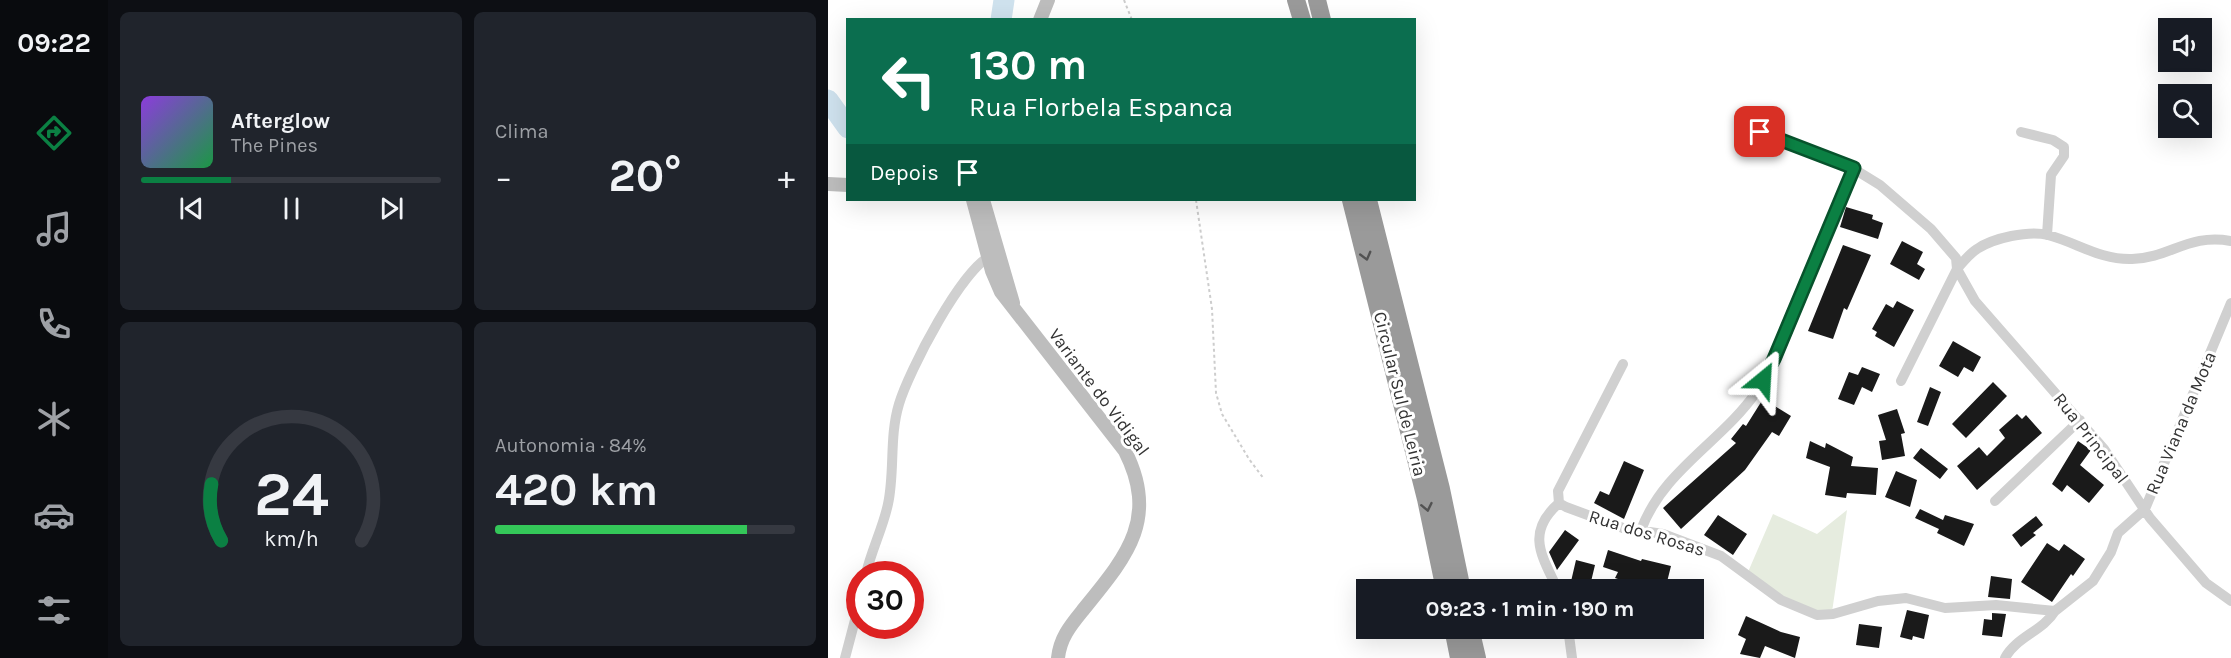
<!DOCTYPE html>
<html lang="pt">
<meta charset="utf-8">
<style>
:root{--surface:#171b24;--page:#20242c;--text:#f1f3f6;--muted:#9ea1a6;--line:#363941;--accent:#0b8043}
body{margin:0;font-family:Karla,sans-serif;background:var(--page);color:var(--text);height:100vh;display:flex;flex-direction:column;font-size:22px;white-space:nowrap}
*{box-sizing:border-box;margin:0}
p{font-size:20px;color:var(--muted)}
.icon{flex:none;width:33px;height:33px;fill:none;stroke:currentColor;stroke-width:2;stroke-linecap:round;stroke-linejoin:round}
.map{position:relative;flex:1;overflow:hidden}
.panel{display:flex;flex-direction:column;gap:12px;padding:12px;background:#0d0f14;width:720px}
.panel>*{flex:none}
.top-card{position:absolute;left:18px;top:18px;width:570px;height:183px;border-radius:0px;box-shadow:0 6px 24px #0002;background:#0b6e4f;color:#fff;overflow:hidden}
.tools{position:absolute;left:1330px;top:18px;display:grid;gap:12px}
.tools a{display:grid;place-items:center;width:54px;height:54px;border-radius:0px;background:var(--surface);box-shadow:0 6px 24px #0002;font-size:30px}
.speed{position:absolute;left:18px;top:561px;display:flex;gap:12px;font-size:30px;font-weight:700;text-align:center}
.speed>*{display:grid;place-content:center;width:78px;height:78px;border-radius:50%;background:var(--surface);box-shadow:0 6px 24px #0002;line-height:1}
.speed .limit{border:9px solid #d22;background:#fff;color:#111}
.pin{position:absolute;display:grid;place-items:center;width:51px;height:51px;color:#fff;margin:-26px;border-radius:12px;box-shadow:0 3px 9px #0006}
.me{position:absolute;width:66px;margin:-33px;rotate:27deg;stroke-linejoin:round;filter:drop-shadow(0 0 4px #0008)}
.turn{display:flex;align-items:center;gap:21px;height:126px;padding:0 24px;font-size:27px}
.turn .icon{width:78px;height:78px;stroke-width:2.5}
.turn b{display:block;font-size:42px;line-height:51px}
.then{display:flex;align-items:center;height:57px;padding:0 24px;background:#0003;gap:12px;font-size:22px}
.big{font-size:45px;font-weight:700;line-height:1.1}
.panel .tile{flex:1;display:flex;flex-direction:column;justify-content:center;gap:9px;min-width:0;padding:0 21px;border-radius:9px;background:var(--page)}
.panel .dial{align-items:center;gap:0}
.dial svg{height:156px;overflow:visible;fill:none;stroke:var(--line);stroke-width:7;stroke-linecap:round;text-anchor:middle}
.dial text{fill:var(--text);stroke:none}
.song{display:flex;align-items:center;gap:18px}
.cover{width:72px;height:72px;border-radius:9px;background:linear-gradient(135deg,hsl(270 70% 55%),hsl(140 70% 35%))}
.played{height:6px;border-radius:3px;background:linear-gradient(90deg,var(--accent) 30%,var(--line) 30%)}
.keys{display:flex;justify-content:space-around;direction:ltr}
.heat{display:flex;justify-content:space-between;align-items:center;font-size:33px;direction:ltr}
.charge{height:9px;border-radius:4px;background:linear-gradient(90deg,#34c759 84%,var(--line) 0)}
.panel .tiles{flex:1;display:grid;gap:12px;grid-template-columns:repeat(2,1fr)}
.trip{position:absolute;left:528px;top:579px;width:348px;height:60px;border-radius:0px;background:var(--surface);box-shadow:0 6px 24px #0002;font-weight:700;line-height:60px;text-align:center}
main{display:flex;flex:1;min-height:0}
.dock{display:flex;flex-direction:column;width:108px;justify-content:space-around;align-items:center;background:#090b0e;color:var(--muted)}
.dock .icon{width:42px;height:42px}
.dock .active{color:var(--accent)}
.dock b{font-size:27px;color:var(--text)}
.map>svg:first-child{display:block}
.green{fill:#e6ecdf}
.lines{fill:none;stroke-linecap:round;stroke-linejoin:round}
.river{stroke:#cfe2ee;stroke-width:21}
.building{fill:#1a1a1a}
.path{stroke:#cdcdcd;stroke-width:2;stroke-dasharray:3 3;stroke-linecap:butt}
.street{stroke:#d0d0d0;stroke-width:10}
.secondary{stroke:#bdbdbd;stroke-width:14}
.highway{stroke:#9a9a9a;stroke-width:18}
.oneway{stroke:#525252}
.route-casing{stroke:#07532c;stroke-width:15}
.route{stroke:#0b8043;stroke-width:10}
.labels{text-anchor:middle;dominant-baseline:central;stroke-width:6;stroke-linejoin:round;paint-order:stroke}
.street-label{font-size:18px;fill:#333;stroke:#fff}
</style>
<main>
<nav class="dock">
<b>09:22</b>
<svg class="icon active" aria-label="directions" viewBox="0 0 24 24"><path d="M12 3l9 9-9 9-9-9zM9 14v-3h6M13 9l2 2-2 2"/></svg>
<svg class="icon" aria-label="music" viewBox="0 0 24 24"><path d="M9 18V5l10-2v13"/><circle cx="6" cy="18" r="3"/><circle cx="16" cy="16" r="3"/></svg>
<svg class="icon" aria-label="phone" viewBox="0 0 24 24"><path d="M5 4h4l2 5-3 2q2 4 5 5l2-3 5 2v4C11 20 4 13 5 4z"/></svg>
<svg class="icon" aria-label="climate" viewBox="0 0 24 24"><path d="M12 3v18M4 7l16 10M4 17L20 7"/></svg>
<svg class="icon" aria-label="car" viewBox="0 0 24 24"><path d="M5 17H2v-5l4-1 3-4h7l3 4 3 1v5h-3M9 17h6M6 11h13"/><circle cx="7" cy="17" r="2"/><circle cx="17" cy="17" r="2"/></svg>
<svg class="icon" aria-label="filters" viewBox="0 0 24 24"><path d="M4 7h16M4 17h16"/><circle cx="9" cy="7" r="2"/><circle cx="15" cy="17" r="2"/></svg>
</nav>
<section class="panel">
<div class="tiles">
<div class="tile">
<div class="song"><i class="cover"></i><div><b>Afterglow</b><p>The Pines</p></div></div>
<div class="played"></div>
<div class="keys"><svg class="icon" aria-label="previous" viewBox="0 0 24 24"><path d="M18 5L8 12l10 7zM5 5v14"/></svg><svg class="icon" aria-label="pause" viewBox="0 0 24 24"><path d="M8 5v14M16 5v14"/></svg><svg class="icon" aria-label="next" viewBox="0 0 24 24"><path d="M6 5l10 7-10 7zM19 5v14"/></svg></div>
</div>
<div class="tile"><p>Clima</p>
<div class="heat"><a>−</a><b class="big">20°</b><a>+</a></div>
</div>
<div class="tile dial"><svg viewBox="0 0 100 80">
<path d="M14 69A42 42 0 1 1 86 69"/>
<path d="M14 69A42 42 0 0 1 9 40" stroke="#0b8043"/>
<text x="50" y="56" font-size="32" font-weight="700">24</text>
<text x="50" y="72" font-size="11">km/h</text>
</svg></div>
<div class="tile"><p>Autonomia · 84%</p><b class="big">420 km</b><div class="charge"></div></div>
</div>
</section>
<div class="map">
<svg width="1403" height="658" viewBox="0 0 1403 658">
<rect width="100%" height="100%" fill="#fff"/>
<path class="green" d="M1019,510L1004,612L973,608L920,572L945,514L989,534Z"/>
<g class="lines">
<path class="river" d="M173,20L176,0
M0,100L20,128"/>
</g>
<path class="building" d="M1018,207L1045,215L1044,219L1055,223L1050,239L1012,227Z
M1074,241L1095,252L1089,264L1097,269L1091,280L1062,264Z
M1015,245L1043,255L1019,310L1016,308L1005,339L980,331Z
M1069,301L1086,310L1066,347L1047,336L1049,332L1044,329L1058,304L1065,308Z
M1125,341L1153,357L1145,372L1136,367L1130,377L1111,366Z
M1034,367L1052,374L1044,392L1034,387L1026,405L1010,399L1021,372L1030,375Z
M1165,382L1179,396L1138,438L1124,424Z
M1102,387L1113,392L1100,426L1089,422Z
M935,399L963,416L951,436L944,432L917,470L853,529L835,508L908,443L903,439L915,424L918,426Z
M1069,409L1077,433L1073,434L1077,456L1054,460L1051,441L1058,440L1050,415Z
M1189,414L1194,419L1198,415L1214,433L1149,490L1129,466L1151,447L1159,456L1177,438L1171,430Z
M982,441L997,448L998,443L1025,457L1023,466L1050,468L1048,495L1019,493L1018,498L997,495L1002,467L978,458Z
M1250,441L1263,450L1252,465L1276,485L1261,503L1239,485L1234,492L1224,484Z
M1093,448L1120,469L1112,479L1085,458Z
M796,461L816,470L796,519L766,503L772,491L781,495Z
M1068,471L1089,480L1082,507L1057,497Z
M1092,509L1115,520L1117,515L1146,524L1136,546L1109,533L1111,529L1087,518Z
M890,515L919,534L905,555L876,535Z
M1208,516L1215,525L1205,533L1208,535L1193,547L1184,535Z
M737,530L751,540L729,570L721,552Z
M1219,543L1231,551L1236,544L1257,559L1245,576L1243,574L1224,602L1193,582Z
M780,550L813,561L814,559L843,566L837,590H809L810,586L787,578L790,572L775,567Z
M748,560L767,565L761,590H741Z
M1163,576L1184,579L1182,599L1160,597Z
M1079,610L1101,615L1096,639L1085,636L1084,640L1072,637Z
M1164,613L1178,614L1174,637L1154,635L1156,619L1164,620Z
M918,616L953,632L972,637L967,658L937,646L932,658L912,654L918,639L910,635Z
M1031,624L1054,627L1051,648L1028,645Z"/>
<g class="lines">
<path class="path" d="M296,0L304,20
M368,200L384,309L388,393L394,414L421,459L436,479"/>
<path class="street" d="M915,126L1026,169L1052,185L1103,229L1128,258L1129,269L1147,301L1276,449L1322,518L1378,583L1403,601
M1193,132L1225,140L1236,147V156L1223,175L1219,235
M795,364L730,491L731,503L738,507L795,528L835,534L893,556L953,600L989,615L1005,614L1050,601L1078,598L1117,608L1168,605L1227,611L1265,581L1283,552L1290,533L1317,509L1403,303
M1073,381L1129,269C1135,262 1141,254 1149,249C1165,238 1201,230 1220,235C1250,243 1272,260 1304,259C1342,258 1361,233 1403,241
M1167,501L1252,420
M813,530C835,470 894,442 929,391C946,364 957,333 969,304C988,259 1007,214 1026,169
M38,574C43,551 55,528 60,504C67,472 61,437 71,404C80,373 135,265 165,255
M730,590C714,556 697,533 731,503
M740,628L744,658
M17,658L32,601
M1177,658C1188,637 1215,631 1227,611"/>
<path class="secondary" d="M212,20L220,0
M0,184L20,185
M145,200L164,271L173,292L297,451C332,520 297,558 255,610C242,626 232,638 230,658
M155,200L185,303"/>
<path class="highway" d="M468,0L474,20
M489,0L494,20
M523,200L598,499L617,590
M540,200L613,489L634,590
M625,628L631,658
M642,628L649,658"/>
</g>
<defs><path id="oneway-chevron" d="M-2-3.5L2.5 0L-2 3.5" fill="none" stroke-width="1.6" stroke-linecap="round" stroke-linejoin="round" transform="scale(1.5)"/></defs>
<g class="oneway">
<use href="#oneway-chevron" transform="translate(538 256) rotate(75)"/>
<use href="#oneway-chevron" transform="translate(599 507) rotate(78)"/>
</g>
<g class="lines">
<g class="route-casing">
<path id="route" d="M932,132L1026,168L946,359L935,380"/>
</g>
<use href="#route" class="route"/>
</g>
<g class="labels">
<g class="street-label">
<text transform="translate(271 392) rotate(53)">Variante do Vidigal</text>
<text transform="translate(572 394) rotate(76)">Circular Sul de Leiria</text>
<text transform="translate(1353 423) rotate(-67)">Rua Viana da Mota</text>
<text transform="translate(1263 438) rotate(52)">Rua Principal</text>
<text transform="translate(819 533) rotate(17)">Rua dos Rosas</text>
</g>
</g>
</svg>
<div class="tools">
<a><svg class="icon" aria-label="sound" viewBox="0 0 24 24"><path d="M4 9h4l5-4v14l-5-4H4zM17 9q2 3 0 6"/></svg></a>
<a><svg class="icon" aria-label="search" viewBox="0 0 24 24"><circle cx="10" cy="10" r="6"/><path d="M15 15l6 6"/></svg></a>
</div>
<div class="speed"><div class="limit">30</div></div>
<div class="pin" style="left:932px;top:132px;background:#d93025"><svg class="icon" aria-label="arrive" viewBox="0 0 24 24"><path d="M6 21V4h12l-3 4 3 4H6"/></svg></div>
<svg class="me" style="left:935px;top:380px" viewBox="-20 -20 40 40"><path d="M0-17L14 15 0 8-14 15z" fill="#0b8043" stroke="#fff" stroke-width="4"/></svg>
<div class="trip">09:23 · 1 min · 190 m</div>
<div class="top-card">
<div class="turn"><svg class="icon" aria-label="left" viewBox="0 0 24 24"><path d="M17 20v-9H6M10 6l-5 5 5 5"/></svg><div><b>130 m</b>Rua Florbela Espanca</div></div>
<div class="then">Depois<svg class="icon" aria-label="arrive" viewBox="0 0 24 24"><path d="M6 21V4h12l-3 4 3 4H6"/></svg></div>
</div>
</div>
</main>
